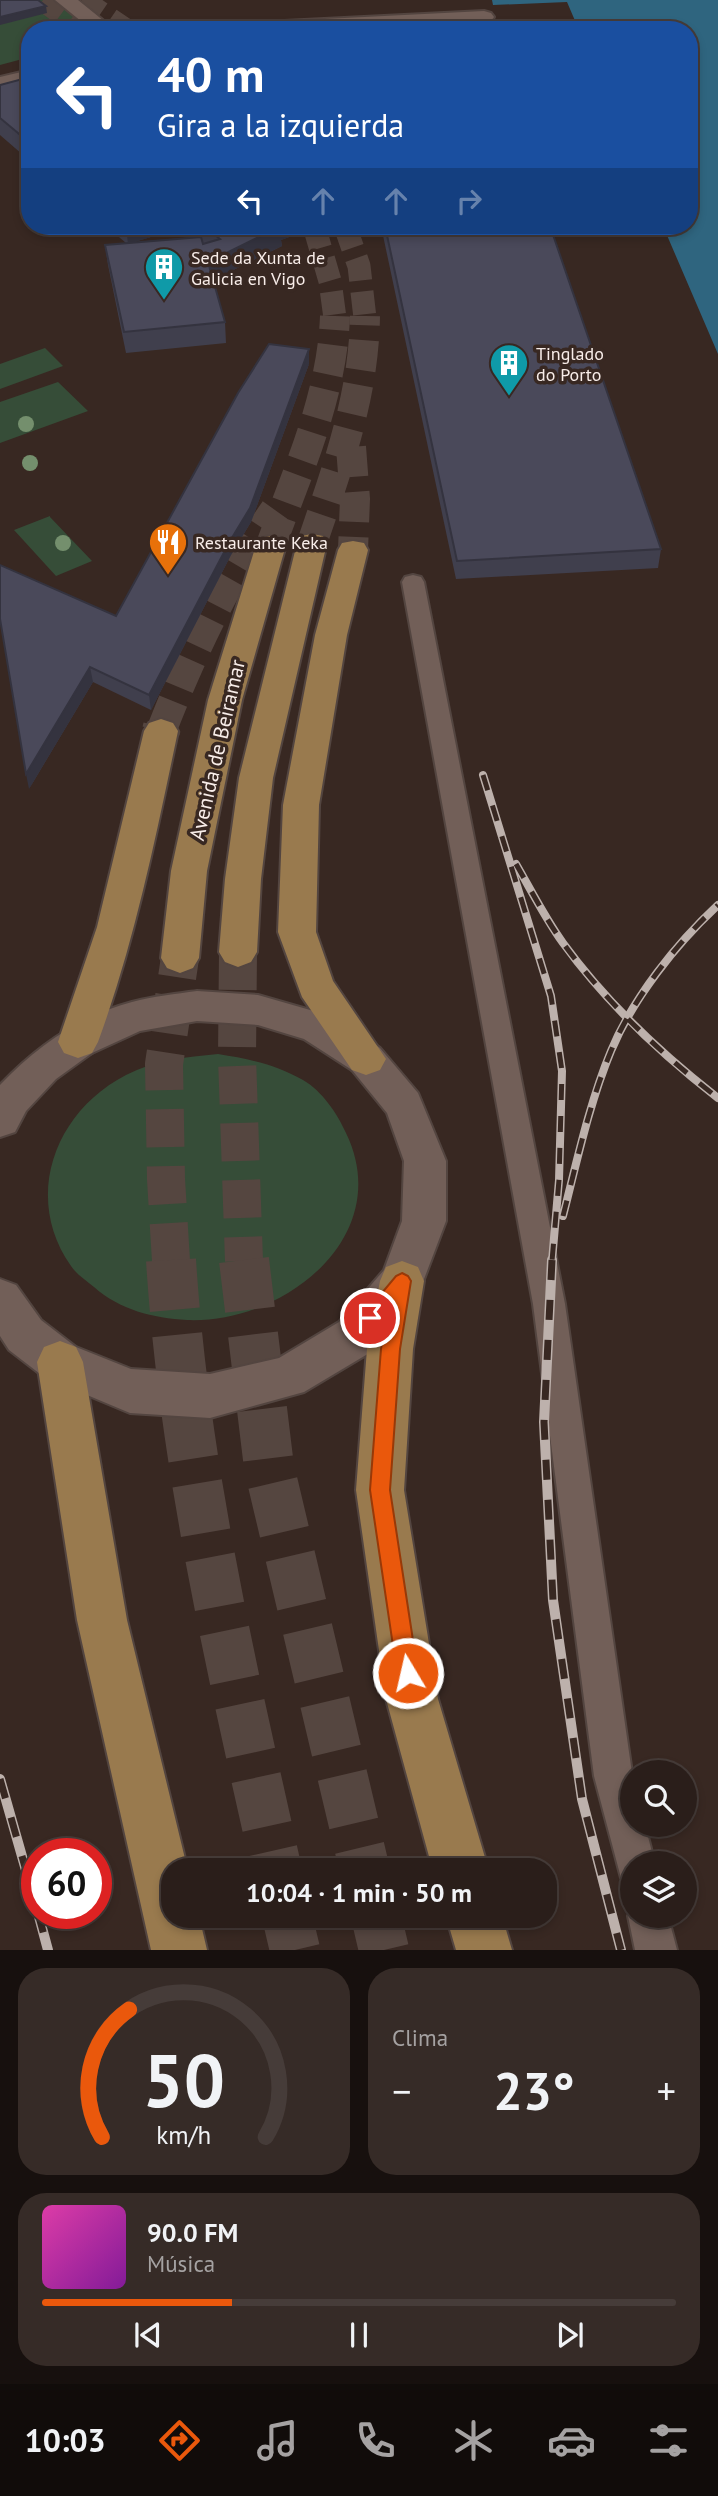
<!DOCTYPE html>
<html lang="es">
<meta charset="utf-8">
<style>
:root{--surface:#2a1e1a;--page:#362b27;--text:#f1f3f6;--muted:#a5a2a2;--line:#463c39;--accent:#ea580c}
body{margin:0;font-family:"PT Sans",sans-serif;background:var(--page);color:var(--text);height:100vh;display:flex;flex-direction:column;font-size:26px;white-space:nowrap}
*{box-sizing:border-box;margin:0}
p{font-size:23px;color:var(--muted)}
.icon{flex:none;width:38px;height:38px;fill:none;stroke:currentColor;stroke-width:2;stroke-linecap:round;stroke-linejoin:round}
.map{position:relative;height:1950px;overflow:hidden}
.panel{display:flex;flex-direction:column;gap:18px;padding:18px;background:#17100e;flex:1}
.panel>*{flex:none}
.hud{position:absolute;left:21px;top:21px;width:677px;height:214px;border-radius:28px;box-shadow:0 4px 10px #0003,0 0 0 2px var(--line);background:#1a4fa0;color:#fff;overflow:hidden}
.buttons{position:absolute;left:620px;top:1760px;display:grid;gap:14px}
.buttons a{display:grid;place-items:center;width:77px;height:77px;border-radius:50%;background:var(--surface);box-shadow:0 4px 10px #0003,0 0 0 2px var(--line);font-size:35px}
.speed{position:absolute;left:21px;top:1838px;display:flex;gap:14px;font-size:35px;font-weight:700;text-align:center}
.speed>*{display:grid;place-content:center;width:91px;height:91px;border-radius:50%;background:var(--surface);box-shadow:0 4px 10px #0003,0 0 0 2px var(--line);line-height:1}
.speed .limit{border:10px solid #d22;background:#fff;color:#111}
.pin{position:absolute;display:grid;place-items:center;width:60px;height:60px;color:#fff;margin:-30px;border:4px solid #fff;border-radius:50%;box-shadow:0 2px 7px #0007}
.me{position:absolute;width:77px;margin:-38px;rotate:351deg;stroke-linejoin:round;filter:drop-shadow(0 0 5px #0008)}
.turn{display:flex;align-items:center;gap:24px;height:147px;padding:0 21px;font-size:32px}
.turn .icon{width:91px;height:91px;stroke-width:2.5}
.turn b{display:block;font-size:49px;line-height:60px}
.lanes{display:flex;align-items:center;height:66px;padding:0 21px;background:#0003;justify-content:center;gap:35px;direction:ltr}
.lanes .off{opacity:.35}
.big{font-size:52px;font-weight:700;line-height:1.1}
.panel .card{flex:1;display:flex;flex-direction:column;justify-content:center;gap:10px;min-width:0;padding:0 24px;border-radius:28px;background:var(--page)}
.panel .dial{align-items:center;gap:0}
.dial svg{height:182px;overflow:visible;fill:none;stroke:var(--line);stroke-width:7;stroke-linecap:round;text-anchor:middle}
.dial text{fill:var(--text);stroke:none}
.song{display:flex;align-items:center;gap:21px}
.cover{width:84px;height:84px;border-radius:10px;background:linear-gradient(135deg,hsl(320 70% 55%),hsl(290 70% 35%))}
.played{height:7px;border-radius:4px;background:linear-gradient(90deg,var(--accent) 30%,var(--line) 30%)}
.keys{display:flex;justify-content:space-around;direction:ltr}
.heat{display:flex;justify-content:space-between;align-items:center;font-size:38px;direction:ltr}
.panel .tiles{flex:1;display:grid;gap:18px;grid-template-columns:1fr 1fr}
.card:last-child{grid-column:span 2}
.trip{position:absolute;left:161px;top:1858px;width:396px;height:70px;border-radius:28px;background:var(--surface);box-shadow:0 4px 10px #0003,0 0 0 2px var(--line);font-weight:700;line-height:70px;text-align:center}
.tabs{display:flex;height:112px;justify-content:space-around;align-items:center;background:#110c0a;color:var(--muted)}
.tabs .icon{width:49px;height:49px}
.tabs .on{color:var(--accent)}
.tabs b{font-size:32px;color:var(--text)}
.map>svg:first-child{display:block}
.green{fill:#364d38}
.water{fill:#2f657f}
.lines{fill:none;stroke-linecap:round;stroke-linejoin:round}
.primary-tunnel-far3{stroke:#554640;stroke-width:23;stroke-dasharray:23 11;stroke-linecap:butt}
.primary-tunnel-far2{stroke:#554640;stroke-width:30;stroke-dasharray:30 15;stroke-linecap:butt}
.primary-tunnel-far1{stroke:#554640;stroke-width:38;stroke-dasharray:38 19;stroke-linecap:butt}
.primary-tunnel{stroke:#554640;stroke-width:50;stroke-dasharray:50 25;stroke-linecap:butt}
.lane-casing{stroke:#534540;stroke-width:4}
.street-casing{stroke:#534540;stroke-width:4}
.primary-casing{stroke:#534540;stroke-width:4}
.lane{fill:#725f58;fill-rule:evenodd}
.street{fill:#725f58;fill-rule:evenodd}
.primary{fill:#997a4e;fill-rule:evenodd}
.rail-far1-casing{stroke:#bdb1ac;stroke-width:8}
.rail-casing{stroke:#bdb1ac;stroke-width:10}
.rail-far1{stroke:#382822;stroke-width:5;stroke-dasharray:16;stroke-linecap:butt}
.rail{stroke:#382822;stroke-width:7;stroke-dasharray:20;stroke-linecap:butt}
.tree{fill:#748f6d}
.wall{fill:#403f4d;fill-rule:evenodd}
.shaded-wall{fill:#34333f}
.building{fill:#4a495a;stroke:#34333f;stroke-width:2}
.route{fill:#ea580c;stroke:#983908;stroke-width:2}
.labels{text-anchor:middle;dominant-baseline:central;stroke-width:7;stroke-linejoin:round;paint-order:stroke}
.far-poi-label{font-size:18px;fill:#f8ede9;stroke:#382822;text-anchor:start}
.street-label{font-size:21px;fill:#f8ede9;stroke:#382822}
</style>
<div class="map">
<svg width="718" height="1950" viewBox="0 0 718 1950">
<rect width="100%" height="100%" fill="#382822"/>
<path class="green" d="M0,0H55L98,30H30V57L0,65Z
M45,348L63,366L0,389V364Z
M58,382L88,411L0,443V402Z
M50,516V517L92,561L56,576L14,530Z
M218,1054C249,1059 275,1064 303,1080C322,1091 337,1113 346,1133C396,1236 284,1324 187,1320C153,1318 120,1310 94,1287C87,1281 76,1274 71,1266C23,1198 54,1112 126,1075C155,1060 186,1057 218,1054Z"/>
<path class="water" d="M492,0H718V354L663,226H690V30H579L567,2L493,5Z"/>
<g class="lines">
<path class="primary-tunnel-far3" d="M43,0L84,30
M82,0L126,30
M314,226L330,281L335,318
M345,226L359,266L365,318"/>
<path class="primary-tunnel-far2" d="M351,447L355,499L353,550
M312,543C337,469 364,396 365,316
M271,545C298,470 332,397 335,316
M162,729C192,652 227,578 275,510"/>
<path class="primary-tunnel-far1" d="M161,731L162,727
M238,952L237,1057L244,1261
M171,1261L166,1179L164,1064L180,958"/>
<path class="primary-tunnel" d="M171,1260C184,1466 232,1670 277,1871
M244,1260L269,1467L365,1871
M287,1916L295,1950
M376,1916L384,1950"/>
<g class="lane-casing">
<path id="lane" d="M413,575L421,577L424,582L565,1304L632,1773V1825H645L655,1864H632V1883L621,1878L594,1776L533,1304L402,582L405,577Z
M632,1906V1916H668L677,1950H635L628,1916Z"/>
</g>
<g class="street-casing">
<path id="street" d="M55,0H78L115,30H92Z
M484,11L491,13L494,17L491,21L353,30H214L217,26L224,24Z
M30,70V83L0,91V77Z
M197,991L258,995L331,1016L380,1048L418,1093L446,1161V1221L418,1295L371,1352L304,1392L210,1418L130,1413L44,1377L9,1350L0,1336V1279L16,1285L41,1320L76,1347L131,1369L210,1374L279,1358L339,1322L384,1270L402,1221L404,1161L387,1113L352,1070L304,1039L258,1025L197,1021L140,1031L92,1053L56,1079L26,1111L15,1132L0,1137V1085C37,1046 80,1016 132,1002C153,996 176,994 197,991Z"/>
</g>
<g class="primary-casing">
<path id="primary" d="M312,534L323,536L327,543L273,778L261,879L257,952L251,962L238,967L225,962L219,952L225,879L239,778L297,543L301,536Z
M271,536L282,538L286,545L242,700L207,871L199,958L193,968L180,973L167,968L161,958L171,871L208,700L256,545L260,538Z
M353,541L364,543L368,550L347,635L319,805L316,932L333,981L386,1059L380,1070L366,1075L352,1070L302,997L278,932L283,805L315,635L338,550L342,543Z
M161,719L173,723L178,731C156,836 135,941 98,1042L92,1053L78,1058L64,1053L58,1042L97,927L144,731L149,723Z
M402,1261L418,1267L424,1281L413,1349L404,1490L438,1699L489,1871H433L386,1699L356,1490L367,1349L380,1281L386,1267Z
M60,1341L76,1347L83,1362L127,1620L188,1871H173V1916H199L207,1950H151L77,1620L37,1362L44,1347Z
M446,1916H502L512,1950H456Z"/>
</g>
<use href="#lane" class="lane"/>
<use href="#street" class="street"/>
<use href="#primary" class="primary"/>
<g class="rail-far1-casing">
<path id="rail-far1" d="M483,775L551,996L562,1071L559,1180L552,1261
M516,864C531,890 545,918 563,943C606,1002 660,1053 718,1098
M563,1216C577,1161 589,1104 611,1051C633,998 676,944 718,905"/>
</g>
<g class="rail-casing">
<path id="rail" d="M552,1260L544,1422L553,1600L582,1799L621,1950
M0,1779L37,1909
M38,1913L48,1950"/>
</g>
<use href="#rail-far1" class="rail-far1"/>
<use href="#rail" class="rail"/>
</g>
<g class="tree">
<circle cx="26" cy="424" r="8"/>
<circle cx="30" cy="463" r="8"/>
<circle cx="63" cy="543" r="8"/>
</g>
<path class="wall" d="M30,77V161L0,135V85Z
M106,226H292V236L281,240L282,246L213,280L225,322L226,343L126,353L108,265L105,245L126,243ZM184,227L195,237L134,242Z
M381,226H550L661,549L658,568L456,579Z
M309,364L251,522L231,555L151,710L93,682L29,789L116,616Z"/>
<path class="shaded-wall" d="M46,6L47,13L0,25V17Z
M126,226H183L184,227L128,244Z
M275,226H292V236L281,240L282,246L209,282L208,262Z
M309,349V364L251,522L231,555L151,710L149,695Z
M90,667L93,682L29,789L26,774Z"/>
<path class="building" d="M0,0H38L46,6L0,17Z
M30,77V143L0,118V85Z
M204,226H281L208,262L225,322L124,332L105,245L201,237L203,244L220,239Z
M385,226H550L661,549L457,561Z
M269,344L309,349L250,508L230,541L149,695L90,667L26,774L0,619V565L116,616L238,393Z"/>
<path class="route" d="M402,1273L408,1276L411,1281L400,1349L390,1490L418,1673L415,1681L408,1684L400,1681L397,1673L370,1490L381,1349L387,1312L377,1324L370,1327L364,1324L361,1318L396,1276Z"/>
<defs>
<g id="building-pin" transform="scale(2.0125)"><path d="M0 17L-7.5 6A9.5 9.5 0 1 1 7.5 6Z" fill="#0f9aa8" stroke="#382822"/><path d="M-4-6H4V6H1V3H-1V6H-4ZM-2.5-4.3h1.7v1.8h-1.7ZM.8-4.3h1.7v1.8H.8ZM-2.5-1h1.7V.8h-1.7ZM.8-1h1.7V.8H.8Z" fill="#fff"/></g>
<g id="restaurant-pin" transform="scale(2.0125)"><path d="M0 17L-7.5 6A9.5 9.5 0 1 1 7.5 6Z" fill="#e8710a" stroke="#382822"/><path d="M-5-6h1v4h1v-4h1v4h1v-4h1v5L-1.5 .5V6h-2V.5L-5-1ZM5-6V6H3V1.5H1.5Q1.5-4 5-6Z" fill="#fff"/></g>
</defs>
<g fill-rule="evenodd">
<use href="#building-pin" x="164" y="267"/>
<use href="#building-pin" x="509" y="363"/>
<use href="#restaurant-pin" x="168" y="542"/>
</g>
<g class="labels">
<g class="far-poi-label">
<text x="191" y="257">Sede da Xunta de<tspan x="191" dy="21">Galicia en Vigo</tspan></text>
<text x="536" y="353">Tinglado<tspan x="536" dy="21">do Porto</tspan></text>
<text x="195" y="542">Restaurante Keka</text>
</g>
<g class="street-label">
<text transform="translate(217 750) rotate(-77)">Avenida de Beiramar</text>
</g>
</g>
</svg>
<div class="buttons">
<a><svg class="icon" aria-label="search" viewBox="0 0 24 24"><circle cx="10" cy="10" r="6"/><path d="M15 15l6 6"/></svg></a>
<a><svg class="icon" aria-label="layers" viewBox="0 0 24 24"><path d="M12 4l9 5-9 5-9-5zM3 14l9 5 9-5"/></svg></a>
</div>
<div class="speed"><div class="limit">60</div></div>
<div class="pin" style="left:370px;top:1318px;background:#d93025"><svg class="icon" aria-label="arrive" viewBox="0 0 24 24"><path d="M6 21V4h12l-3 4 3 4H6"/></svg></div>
<svg class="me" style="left:408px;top:1673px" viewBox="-20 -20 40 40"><circle r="17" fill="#ea580c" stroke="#fff" stroke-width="3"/><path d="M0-11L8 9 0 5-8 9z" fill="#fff"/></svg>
<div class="trip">10:04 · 1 min · 50 m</div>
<div class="hud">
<div class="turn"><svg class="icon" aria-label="left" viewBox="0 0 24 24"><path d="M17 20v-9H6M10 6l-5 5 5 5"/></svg><div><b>40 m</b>Gira a la izquierda</div></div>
<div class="lanes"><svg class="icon" aria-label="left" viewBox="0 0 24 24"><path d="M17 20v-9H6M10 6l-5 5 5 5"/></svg><svg class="icon off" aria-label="ahead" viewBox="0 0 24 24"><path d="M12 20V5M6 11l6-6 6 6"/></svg><svg class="icon off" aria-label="ahead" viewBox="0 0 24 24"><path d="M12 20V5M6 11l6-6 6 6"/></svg><svg class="icon off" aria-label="right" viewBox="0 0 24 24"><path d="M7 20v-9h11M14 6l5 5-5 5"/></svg></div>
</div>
</div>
<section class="panel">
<div class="tiles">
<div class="card dial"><svg viewBox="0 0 100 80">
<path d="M14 69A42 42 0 1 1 86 69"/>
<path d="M14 69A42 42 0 0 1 26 13" stroke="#ea580c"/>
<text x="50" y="56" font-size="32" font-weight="700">50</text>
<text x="50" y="72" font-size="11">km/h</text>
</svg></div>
<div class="card"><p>Clima</p>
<div class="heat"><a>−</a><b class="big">23°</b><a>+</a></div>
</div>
<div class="card">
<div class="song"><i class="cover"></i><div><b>90.0 FM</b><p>Música</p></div></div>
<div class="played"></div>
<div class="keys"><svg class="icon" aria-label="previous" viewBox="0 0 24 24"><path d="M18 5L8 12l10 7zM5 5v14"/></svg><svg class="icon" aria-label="pause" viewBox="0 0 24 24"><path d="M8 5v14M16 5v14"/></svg><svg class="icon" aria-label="next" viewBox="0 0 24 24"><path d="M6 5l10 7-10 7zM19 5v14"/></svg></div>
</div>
</div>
</section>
<nav class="tabs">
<b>10:03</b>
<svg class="icon on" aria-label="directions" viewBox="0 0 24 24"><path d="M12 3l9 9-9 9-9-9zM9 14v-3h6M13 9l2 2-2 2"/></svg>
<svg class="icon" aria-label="music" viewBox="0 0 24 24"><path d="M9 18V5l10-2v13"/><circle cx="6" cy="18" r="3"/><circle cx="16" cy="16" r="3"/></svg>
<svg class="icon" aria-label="phone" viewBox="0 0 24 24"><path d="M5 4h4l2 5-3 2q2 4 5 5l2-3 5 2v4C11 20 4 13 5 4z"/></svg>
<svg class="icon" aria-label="climate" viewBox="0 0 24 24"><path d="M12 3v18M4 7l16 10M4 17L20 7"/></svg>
<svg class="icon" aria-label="car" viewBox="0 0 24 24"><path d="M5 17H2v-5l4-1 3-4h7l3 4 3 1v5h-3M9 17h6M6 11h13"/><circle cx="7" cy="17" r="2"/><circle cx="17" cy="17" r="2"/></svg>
<svg class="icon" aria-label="filters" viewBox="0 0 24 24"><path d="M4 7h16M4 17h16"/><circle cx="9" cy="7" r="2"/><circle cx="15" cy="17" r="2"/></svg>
</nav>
